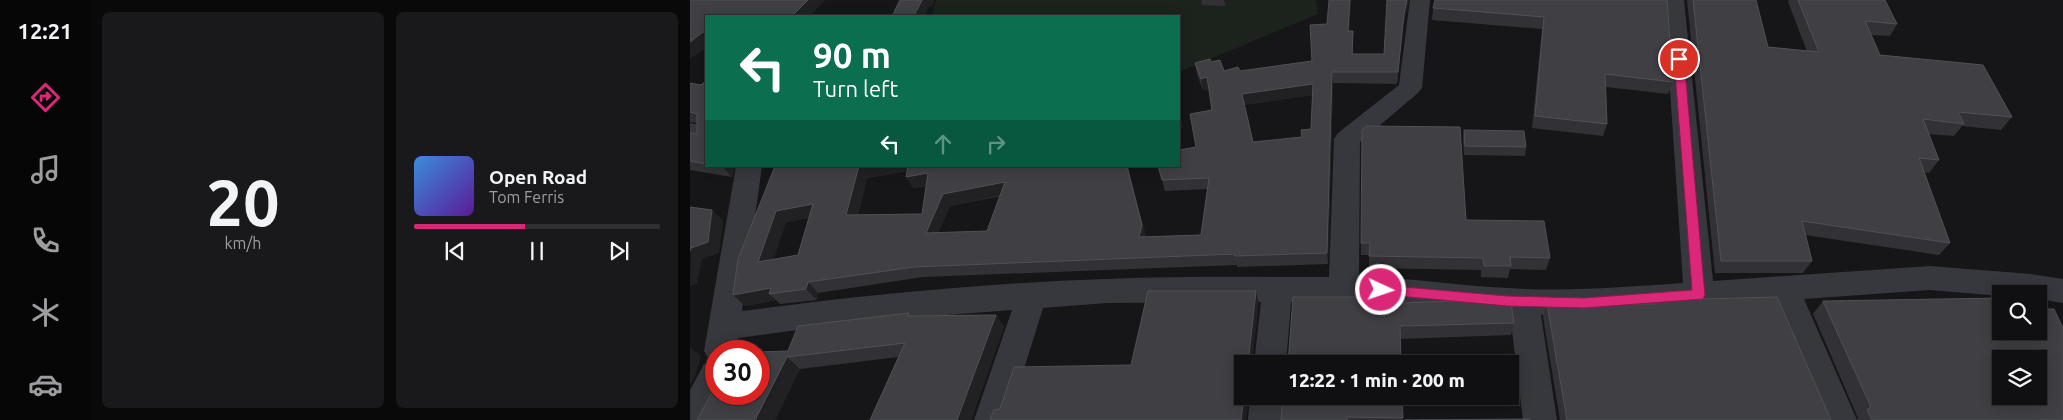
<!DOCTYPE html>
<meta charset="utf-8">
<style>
:root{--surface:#101012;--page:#19191b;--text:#f1f3f6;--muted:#9c9d9f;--line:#303032;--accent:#db2777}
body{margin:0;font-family:Ubuntu,sans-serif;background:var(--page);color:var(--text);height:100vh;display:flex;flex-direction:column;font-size:19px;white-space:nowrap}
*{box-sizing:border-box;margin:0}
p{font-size:16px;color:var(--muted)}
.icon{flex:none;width:28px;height:28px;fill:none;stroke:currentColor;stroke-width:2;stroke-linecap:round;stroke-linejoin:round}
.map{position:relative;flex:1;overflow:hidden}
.sheet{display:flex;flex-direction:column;gap:12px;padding:12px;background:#09090a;width:600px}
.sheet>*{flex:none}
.guide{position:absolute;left:15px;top:15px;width:475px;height:152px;border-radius:0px;box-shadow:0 2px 12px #0003,0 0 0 1px var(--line);background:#0b6e4f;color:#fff;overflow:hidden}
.tools{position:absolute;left:1302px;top:285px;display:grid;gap:10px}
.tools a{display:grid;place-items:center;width:55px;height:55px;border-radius:0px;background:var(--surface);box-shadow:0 2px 12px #0003,0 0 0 1px var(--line);font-size:25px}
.speed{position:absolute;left:15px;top:340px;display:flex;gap:10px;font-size:25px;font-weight:700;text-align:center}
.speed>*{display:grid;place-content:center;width:65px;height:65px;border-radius:50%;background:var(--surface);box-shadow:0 2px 12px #0003,0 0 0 1px var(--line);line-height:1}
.speed .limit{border:8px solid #d22;background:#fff;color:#111}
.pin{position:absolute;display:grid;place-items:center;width:42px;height:42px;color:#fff;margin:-21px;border:2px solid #fff;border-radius:50%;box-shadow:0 1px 5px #0007}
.me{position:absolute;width:55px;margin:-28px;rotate:93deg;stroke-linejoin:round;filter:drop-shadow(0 0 4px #0008)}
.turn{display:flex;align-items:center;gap:18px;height:105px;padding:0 25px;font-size:22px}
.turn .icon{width:65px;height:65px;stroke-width:2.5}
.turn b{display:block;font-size:35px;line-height:42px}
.lanes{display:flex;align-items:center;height:48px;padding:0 25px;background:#0003;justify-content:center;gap:25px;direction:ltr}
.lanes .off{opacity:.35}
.sheet .card{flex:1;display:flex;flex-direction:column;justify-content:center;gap:8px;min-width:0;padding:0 18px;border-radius:8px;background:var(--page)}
.sheet .dial{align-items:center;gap:0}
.dial b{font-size:65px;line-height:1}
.song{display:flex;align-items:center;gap:15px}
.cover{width:60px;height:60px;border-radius:8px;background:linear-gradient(135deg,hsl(210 70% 55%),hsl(270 70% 35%))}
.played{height:5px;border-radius:2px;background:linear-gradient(90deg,var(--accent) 45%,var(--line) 45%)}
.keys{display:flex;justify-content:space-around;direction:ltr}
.sheet .tiles{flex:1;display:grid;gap:12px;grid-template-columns:repeat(2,1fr)}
.trip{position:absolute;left:544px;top:355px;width:285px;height:50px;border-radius:0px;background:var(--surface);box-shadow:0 2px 12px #0003,0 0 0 1px var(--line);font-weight:800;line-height:50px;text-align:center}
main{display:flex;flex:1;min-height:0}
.tabs{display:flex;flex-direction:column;width:90px;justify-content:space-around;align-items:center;background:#060607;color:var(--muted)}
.tabs .icon{width:35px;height:35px}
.tabs .current{color:var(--accent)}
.tabs b{font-size:22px;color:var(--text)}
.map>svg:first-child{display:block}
.green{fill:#1c231d}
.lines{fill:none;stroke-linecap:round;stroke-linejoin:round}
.minor{fill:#37383d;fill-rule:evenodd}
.wall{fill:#323236;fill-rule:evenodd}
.shaded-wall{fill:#212124}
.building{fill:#3f3f44;stroke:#4f5156;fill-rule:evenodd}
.route{fill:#db2777;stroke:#8e194d}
</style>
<main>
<nav class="tabs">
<b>12:21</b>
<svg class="icon current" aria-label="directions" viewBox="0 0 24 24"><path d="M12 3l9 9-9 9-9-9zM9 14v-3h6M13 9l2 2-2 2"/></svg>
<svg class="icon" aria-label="music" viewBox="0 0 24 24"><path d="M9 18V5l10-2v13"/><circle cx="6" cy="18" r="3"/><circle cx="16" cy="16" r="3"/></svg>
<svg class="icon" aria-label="phone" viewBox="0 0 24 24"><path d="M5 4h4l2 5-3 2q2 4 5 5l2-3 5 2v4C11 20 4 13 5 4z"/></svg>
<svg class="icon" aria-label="climate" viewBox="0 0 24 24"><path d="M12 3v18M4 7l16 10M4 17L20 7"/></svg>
<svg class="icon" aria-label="car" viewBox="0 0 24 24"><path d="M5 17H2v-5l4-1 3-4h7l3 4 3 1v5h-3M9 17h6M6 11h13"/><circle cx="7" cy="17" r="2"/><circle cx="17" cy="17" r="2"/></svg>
</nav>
<section class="sheet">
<div class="tiles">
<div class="card dial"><b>20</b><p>km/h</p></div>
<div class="card">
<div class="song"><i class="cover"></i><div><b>Open Road</b><p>Tom Ferris</p></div></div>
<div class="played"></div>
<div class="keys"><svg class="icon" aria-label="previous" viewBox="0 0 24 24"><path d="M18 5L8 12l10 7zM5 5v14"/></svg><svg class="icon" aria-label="pause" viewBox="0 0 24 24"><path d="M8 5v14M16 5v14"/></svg><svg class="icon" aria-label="next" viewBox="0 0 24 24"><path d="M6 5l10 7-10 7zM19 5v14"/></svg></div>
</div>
</div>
</section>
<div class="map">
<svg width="1373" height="420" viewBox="0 0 1373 420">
<rect width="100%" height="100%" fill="#161618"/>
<path class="green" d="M246,0H626L628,14L489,72V16H242Z"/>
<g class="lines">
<path class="minor" d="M720,0H740L732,88L728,93L670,142L669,277C719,277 768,286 818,288C876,292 934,287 993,283L974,0H994L1023,281L1240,266L1341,274L1373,279V303L1349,299V294H1311V296L1240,290L1114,299L1167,420H1133L1085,302L894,316L851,315L867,420H833L820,314L672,301L601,302L596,364H564L571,302L416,303L353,308L318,420H284L322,310L166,322L48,338L46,351H26V394H33L20,420H0V390L14,364L20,361L14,351L46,166H72L52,311C173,295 295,283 416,279C491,276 565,277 639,277L644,139L648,133L709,85Z
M0,123L16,126V144L0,141Z
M560,396H594L592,420H558Z"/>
</g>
<path class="wall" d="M511,0H537L535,6L512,5Z
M697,0H719L713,25L707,84L643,83L638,264L547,267V265L233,277L128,293L127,300L90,304L86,300L55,306L85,166H365V167L371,166H437L456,237L511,235L517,189L475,191L472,180L506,147L522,110L519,89L513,90L507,74L505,63L521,62L534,71H550L622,61L659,31H663V54H694ZM623,95L621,129L611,137L563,142L554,105ZM217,171L223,188L236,186L232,214L168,215L177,178ZM311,196L297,231L248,233L260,206ZM119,218L108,255L83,260L96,222Z
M977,0L983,82L978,94L916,87L917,124L913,136L842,128L852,29L742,20L743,8Z
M997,0H1066L1078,47L1117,51L1098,2L1099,0H1195L1207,24L1200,36L1181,35L1190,55L1322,117L1311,130L1272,126L1264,136L1238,134L1249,160L1239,173L1234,172L1260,243L1249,255L1115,235L1122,261L1113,273H1025Z
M16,81V166H45L42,177L0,170V133L7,134V123L0,122V83L11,85Z
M774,130L836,147L835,156L774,155L773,139Z
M776,220L860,258L856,270L820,269L818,278L791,277V270L679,268V255H671V243Z
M965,300L1141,420H870L853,317L857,304H964Z
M1133,301L1373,420H1167L1168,418L1123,314Z
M709,303L824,323L821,335L710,339Z
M306,315L314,327L281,420H180L208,357L110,369L85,420H7L98,351L222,316Z
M712,396L713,420H591Z"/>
<path class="shaded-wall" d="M118,0H135L120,16H102Z
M232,0H244L242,7H239L235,16H224Z
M534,0H537L535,6Z
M660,0H661L659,42L658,31Z
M717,0H719L713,25L707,84L708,72L714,14Z
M13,32L16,36V48L0,59V42Z
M642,72L643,83L638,264L637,253Z
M517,77L520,88L513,90L511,79Z
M623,84L624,95L554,105L552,94Z
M489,115L493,127L489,128Z
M32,166H45L42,177Z
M169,166H225L227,169L177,178L165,226L156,215Z
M437,166L456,236L453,248L449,237Z
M238,173L245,184L223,188L216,177Z
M315,182L321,193L260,206L244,244L236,233L253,194Z
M123,204L133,215L96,222L79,273L68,262L86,211Z
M22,210L33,220L29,253L12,259L7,284L0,286L1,248Z
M118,282L128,293L127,300L116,289Z
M81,288L79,294L86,300L55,306L43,295Z
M566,291L569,304L562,364H558Z
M306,315L314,327L281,420H267Z
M0,347L11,356L6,374L0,386Z
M97,357L110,369L85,420H65Z
M554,396H559L556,420H551Z"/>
<path class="building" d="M0,0H118L102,16H16V33L13,32L0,42Z
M210,0H232L224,16H202Z
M639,0H660L658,31H663L662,54H694L697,0H717L714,14L708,72H642L637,253L545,256V254L224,267L118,282L116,289L79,294L81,288L43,295L48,259L85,166H170H169L156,215L232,214L238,173L216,177L218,166H362V167L371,166H437L452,225L449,237L511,235L519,178L472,180L468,166H489V150L506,147L500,114L522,110L517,77L511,79L505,63L520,59L521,62L530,60L534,71L548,67L550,71L622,61L620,25L637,24ZM623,84L621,129L611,130L612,137L563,142L552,94ZM315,182L297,231L236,233L253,194ZM123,204L108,255L68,262L86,211Z
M745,0H977L983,82L915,74L917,124L845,116L854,17L743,8Z
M1003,0H1066L1078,47L1129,52L1108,0H1195L1207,24L1175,21L1190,55L1293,65L1322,117L1268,112L1274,124L1233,119L1249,160L1229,158L1260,243L1112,221L1122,261H1031Z
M16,81V164L0,161V133L7,134V114L0,112V83L11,85Z
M677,126L770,127L776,220L854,221L860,258L820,257L821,266H794L793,258L679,256L680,243H671L672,130Z
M774,130L834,131L836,147L775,146Z
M0,207L22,210L18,242L1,248L0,251Z
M458,291H566L558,364H552V396H554L551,420H300L304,410L310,409L324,367L441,365Z
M603,297H709V303L792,300L821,303L824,323L710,326L711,364H598Z
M1087,297L1141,420H877L857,304H966L965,300H973Z
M1311,298V331H1349V307L1350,309H1364L1373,328V420H1182L1177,410L1181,407L1133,301ZM1311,359H1349V396H1311Z
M219,313L218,316L306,315L267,420H180L215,343L97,357L65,420H7L26,385V394H69V352L98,351L108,326Z
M593,396H712L713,418L657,417V420H591Z
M840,419V420H714Z"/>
<path class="route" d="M989,56L994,59L1015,295L1013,299L894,308L817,306L686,294L685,290L691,285L817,296L894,298L1002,290L984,59Z"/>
</svg>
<div class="tools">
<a><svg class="icon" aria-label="search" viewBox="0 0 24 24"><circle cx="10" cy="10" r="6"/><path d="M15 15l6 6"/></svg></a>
<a><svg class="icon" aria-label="layers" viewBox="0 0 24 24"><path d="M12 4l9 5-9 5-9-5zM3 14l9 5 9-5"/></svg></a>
</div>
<div class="speed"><div class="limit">30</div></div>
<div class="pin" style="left:989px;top:59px;background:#d93025"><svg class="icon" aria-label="arrive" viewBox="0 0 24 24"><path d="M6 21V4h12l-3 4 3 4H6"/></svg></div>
<svg class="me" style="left:691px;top:290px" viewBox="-20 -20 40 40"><circle r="17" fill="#db2777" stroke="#fff" stroke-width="3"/><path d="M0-11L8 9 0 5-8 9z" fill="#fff"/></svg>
<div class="trip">12:22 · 1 min · 200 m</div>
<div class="guide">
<div class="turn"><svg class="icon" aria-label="left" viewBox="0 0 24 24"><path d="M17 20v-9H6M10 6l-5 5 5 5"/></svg><div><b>90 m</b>Turn left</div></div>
<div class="lanes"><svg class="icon" aria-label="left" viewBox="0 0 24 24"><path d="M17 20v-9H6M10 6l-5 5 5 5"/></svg><svg class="icon off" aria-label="ahead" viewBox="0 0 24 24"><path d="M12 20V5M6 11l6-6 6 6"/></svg><svg class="icon off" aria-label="right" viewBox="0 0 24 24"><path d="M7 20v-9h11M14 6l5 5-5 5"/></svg></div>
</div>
</div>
</main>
